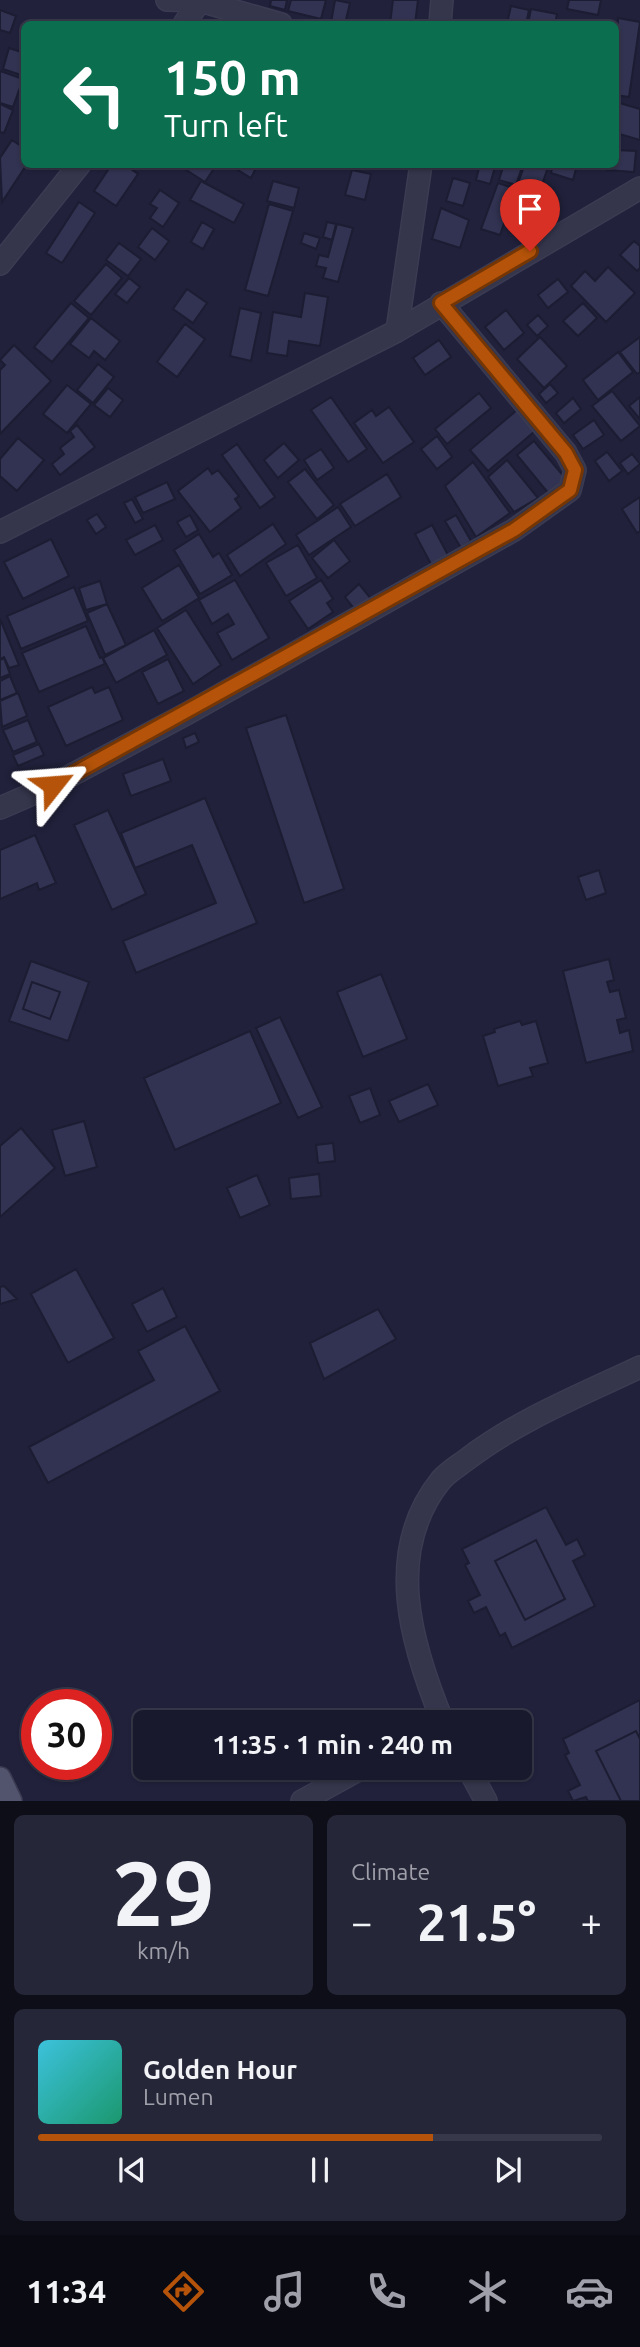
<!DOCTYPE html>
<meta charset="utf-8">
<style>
:root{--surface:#19192d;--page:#262639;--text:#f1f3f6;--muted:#9fa0aa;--line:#373849;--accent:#b45309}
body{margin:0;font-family:Ubuntu,sans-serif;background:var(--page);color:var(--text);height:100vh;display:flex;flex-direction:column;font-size:26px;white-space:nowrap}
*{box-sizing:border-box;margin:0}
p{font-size:23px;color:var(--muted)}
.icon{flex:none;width:38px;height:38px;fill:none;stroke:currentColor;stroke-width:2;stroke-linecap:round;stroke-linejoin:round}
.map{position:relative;height:1801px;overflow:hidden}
.sheet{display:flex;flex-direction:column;gap:14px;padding:14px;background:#0e0e19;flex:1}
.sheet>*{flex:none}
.hud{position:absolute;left:21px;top:21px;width:598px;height:147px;border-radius:10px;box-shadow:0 2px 5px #0004,0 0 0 2px var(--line);background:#0b6e4f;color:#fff;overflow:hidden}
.speed{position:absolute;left:21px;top:1689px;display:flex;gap:14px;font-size:35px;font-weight:700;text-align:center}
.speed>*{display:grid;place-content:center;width:91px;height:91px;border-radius:50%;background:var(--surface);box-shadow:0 2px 5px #0004,0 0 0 2px var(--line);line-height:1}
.speed .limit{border:10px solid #d22;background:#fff;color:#111}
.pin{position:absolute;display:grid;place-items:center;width:60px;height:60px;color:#fff;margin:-72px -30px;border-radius:50% 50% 50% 0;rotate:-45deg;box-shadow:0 0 7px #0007}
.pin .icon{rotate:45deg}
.me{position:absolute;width:77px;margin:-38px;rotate:62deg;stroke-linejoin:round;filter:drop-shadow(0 0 5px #0008)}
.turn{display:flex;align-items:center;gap:24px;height:147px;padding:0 28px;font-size:32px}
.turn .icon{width:91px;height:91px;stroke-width:2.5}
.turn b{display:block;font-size:49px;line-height:60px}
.big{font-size:52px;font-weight:700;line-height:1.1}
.sheet .tile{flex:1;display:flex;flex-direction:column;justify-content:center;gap:10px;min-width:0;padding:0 24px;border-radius:10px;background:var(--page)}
.sheet .dial{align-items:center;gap:0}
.dial b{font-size:91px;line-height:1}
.song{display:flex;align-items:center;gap:21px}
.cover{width:84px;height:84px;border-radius:10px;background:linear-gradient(135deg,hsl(190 70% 55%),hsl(160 70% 35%))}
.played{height:7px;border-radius:4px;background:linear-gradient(90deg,var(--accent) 70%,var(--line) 70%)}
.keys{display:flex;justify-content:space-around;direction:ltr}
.heat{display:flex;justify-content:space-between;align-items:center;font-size:38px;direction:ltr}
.sheet .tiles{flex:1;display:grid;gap:14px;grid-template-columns:1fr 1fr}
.tile:last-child{grid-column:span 2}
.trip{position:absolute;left:133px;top:1710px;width:399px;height:70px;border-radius:10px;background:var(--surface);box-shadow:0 2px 5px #0004,0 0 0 2px var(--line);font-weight:700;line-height:70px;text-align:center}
.menu{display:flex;height:112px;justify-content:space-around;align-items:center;background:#0a0a12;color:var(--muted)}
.menu .icon{width:49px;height:49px}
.menu .on{color:var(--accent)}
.menu b{font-size:32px;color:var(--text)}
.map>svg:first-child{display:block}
.building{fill:#323352;stroke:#1c1c32;stroke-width:2;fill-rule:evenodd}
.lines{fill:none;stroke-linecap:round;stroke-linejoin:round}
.minor-casing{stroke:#3b3b52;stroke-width:24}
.primary-casing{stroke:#3b3b52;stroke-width:24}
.minor{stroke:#35354c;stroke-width:21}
.primary{stroke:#52536c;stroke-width:21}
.route-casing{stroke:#753606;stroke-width:18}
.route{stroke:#b45309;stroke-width:12}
</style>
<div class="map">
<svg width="640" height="1801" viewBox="0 0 640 1801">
<rect width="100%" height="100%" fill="#21213c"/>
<path class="building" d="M271,0H287L285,10L270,6Z
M291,0H326L321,19L288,11Z
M335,0L350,3L345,24L331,23Z
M393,0H418L415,24H390Z
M569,0H601L598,15L567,9Z
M511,6L529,10L526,24H507Z
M531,9L557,14L555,24H528Z
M0,10L16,16L10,33L0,30Z
M618,18L640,22L629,97L616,95Z
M9,48L24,53V76L3,69Z
M0,71L23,79L13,107L0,103Z
M616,102L640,109V140L616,133Z
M0,104L13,110L4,133L0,132Z
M12,140L24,148L27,164L2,202L0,158Z
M616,150L636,151L634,172L607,170V164H616Z
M112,164H124L138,174L116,206L94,191Z
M177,164H217L205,182Z
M228,164H258L251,178Z
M480,164H496L490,184L476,180Z
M504,164H523L516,185L499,180Z
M525,164H549L540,191L518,183Z
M553,164L577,165L573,180L551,173Z
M352,170L371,174L365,200L345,195Z
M453,178L470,183L463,206L446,201Z
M201,181L244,204L234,223L190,200Z
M273,181L299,188L294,208L267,201Z
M498,183L516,189L500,235L481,229Z
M519,188L541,196L531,224L509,216Z
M160,190L179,203L163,227L150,218L157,208L150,204Z
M79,202L95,213L62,263L46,253Z
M269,204L293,211L268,296L245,290Z
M441,208L469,220L460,248L432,239Z
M202,222L214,229L203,249L191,242Z
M327,222L336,224L332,240L323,237Z
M337,224L353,228L338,282L323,278L326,268L316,266L319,255L328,257Z
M152,228L169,241L155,260L138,247Z
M304,233L320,238L316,249L301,243Z
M634,241L640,246V268L637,271L620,255Z
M119,243L141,259L128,276L106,260Z
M106,264L122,278L91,315L74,301Z
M608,267L635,293L606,322L571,286L585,271L595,281Z
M129,278L140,287L127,303L115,294Z
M558,279L568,292L548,308L538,295Z
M187,289L207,303L193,323L173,309Z
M305,293L328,297L320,346L289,341L287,356L267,353L273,312L301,317Z
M71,303L89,318L52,362L34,347Z
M583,303L597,318L578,336L563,321Z
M240,308L261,313L251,361L230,356Z
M506,310L524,333L504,350L485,327Z
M538,315L548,326L537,336L527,325Z
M91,318L120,341L105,360L94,351L89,358L70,344Z
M185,324L205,339L177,377L157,362Z
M540,337L567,366L544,388L517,359Z
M640,337V372L637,374L620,352Z
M439,340L451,357L425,375L413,358Z
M14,345L51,381L0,434V370L5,365L0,360Z
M618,352L633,372L598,400L583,380Z
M98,364L114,377L93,403L77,390Z
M550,384L558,393L546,403L539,394Z
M67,385L91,404L67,433L43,414Z
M108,388L123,400L110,417L94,405Z
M612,391L640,426L621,441L592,406Z
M479,393L491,408L447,444L435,429Z
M331,397L367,449L348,462L311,410Z
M640,397V419L629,406Z
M573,398L581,409L564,423L556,413Z
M389,407L414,442L383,463L354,423L372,410L376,416Z
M517,410L535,431L488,471L470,450Z
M594,420L604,435L583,449L573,435Z
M77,425L95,447L60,475L52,464L64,454L60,448L74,437L70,431Z
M437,436L452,457L437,469L421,449Z
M18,438L44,460L17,491L0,476V459Z
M534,441L566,479L549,494L517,455Z
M284,443L299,460L278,478L264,460Z
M237,444L275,497L260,508L222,455Z
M321,449L334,468L317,480L304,460Z
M607,452L622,471L609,481L595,461Z
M632,454L640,464L628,474L620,463Z
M507,460L538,498L514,512L488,477Z
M473,462L510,513L476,537L445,486Z
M208,468L212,474L218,470L239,496L235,499L241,508L210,532L178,491Z
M305,469L334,505L317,519L288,482Z
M387,474L401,497L355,526L340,504Z
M167,482L175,499L143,513L135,497Z
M640,497V531L637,533L622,509Z
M132,499L143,519L135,523L124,503Z
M338,507L351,527L309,555L296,535Z
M97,514L106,527L96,534L87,520Z
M190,515L198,530L186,537L177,522Z
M456,515L471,541L461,548L445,521Z
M273,524L286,544L240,576L227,555Z
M155,525L163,540L135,555L126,540Z
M432,525L449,557L432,566L415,534Z
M199,534L213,557L219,553L232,575L200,594L174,550Z
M51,539L69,576L23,599L4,562Z
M334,540L350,561L328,578L312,558Z
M298,545L317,578L286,596L266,563Z
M179,565L199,598L162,621L142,588Z
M235,580L269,638L232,660L217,633L234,624L228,614L212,624L199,600Z
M321,580L333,599L327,603L333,612L308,629L289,601Z
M100,581L107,604L86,610L79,588Z
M359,584L372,600L356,611L345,597Z
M74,587L88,621L21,649L7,616Z
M107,604L126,645L105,655L87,613Z
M186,610L221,665L193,684L157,628Z
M0,619L19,665L9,668L4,657L0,659Z
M86,626L100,658L102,657L105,664L39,692L22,653Z
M154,630L167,655L116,683L103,658Z
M4,658L10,674L0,678V660Z
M168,659L184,691L158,704L142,672Z
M10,676L17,693L0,700V681Z
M92,687L95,693L109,687L123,720L66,746L48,707Z
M18,693L27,716L2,727L0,701Z
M286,715L344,889L304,903L246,728Z
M28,720L37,742L13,752L3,730Z
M195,733L199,742L186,748L183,738Z
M39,744L44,755L18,766L13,755Z
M163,759L171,781L131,796L123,774Z
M205,798L257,923L136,973L123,941L216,903L192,845L135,868L121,833Z
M108,810L146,894L112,910L74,825Z
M35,835L56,883L39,890L37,883L0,899V850Z
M599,870L606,893L586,900L578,877Z
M609,959L614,980L607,982L610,992L619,990L626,1018L617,1020L620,1033L629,1030L633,1051L586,1063L563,971Z
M31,961L89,982L68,1041L9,1021ZM32,982L60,992L50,1019L23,1009Z
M381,974L407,1039L363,1057L337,992Z
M32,982L60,992L50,1019L23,1009Z
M280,1017L322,1107L298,1118L256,1028Z
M520,1021L522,1025L536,1021L548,1063L530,1068L533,1076L498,1086L483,1036L495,1032L494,1029Z
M250,1031L281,1103L175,1150L144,1078Z
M428,1084L438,1105L399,1122L389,1101Z
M370,1088L380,1115L360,1123L349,1096Z
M84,1121L97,1167L65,1176L52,1130Z
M21,1128L55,1168L0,1217V1146Z
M333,1143L335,1161L318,1163L316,1145Z
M319,1174L321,1196L291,1199L289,1178Z
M257,1175L270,1205L240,1218L227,1188Z
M76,1269L114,1338L68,1363L31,1294Z
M4,1286L17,1299L0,1304V1287Z
M163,1288L177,1317L147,1332L132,1304Z
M378,1309L396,1339L324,1379L310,1343Z
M185,1326L220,1391L48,1483L29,1447L154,1380L138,1351Z
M546,1507L566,1545L577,1539L585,1555L573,1561L595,1606L512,1648L505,1633L500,1636L486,1607L474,1613L468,1601L480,1595L465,1565L469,1563L462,1549ZM536,1540L565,1599L525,1620L495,1561Z
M536,1540L565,1599L525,1620L495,1561Z
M640,1700V1739L636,1731L596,1751L621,1801H588L586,1797L573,1801L568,1791L580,1785L565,1755L569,1753L563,1739Z
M636,1731L640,1739V1801H621L596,1751Z"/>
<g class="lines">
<g class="minor-casing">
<path id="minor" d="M167,0L200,1L281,24
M184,24L200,1
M440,24L442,0
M0,264L80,164
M397,331L421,164
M0,532L397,331L640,188
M0,808L53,785L188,713L514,530L570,490L575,470L566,453L441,303
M443,1722C411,1645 383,1552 441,1480C448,1472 458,1466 466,1460C518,1420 581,1395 640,1367
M468,1768L486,1801
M302,1801L362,1768"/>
</g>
<g class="primary-casing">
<path id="primary" d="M0,1778L11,1801"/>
</g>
<use href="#minor" class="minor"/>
<use href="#primary" class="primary"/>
</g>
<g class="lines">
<g class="route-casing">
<path id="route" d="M53,785L514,530L570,490L575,470L566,453L441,303L530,251"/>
</g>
<use href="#route" class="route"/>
</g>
</svg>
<div class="speed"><div class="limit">30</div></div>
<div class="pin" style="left:530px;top:251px;background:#d93025"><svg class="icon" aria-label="arrive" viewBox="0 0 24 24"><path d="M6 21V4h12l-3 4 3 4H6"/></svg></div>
<svg class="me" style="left:53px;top:785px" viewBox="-20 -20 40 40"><path d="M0-17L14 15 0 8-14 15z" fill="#b45309" stroke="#fff" stroke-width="4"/></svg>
<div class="trip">11:35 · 1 min · 240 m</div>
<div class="hud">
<div class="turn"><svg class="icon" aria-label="left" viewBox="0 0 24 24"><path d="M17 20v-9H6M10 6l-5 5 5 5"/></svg><div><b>150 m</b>Turn left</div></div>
</div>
</div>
<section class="sheet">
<div class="tiles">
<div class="tile dial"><b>29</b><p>km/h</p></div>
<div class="tile"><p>Climate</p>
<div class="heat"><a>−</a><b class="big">21.5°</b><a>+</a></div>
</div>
<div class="tile">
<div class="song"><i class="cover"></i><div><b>Golden Hour</b><p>Lumen</p></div></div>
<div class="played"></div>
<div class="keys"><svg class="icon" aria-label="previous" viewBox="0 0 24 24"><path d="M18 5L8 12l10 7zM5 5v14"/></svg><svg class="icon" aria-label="pause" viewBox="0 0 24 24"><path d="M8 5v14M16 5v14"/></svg><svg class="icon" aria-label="next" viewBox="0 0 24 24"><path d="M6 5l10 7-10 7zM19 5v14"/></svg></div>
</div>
</div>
</section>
<nav class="menu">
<b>11:34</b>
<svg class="icon on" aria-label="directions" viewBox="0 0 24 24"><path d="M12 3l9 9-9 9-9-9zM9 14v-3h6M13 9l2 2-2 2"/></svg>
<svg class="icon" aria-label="music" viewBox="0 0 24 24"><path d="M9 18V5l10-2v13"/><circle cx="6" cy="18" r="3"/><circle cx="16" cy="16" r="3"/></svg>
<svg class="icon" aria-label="phone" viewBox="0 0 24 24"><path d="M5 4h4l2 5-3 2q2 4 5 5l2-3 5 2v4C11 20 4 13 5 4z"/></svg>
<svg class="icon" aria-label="climate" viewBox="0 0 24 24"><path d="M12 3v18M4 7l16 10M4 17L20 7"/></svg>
<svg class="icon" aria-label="car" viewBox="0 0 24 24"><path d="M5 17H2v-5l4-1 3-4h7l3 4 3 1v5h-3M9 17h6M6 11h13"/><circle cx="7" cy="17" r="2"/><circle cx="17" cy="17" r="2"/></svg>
</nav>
